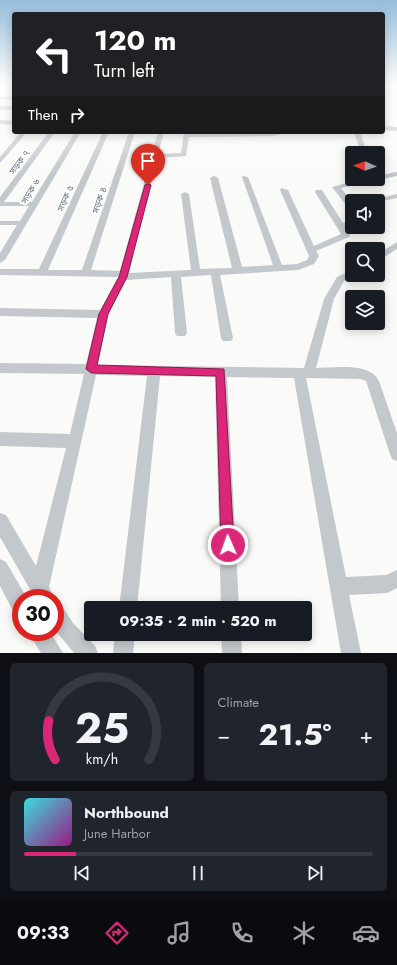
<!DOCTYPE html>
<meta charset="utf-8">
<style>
:root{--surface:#171b24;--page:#20242c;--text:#f1f3f6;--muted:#9ea1a6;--line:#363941;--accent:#db2777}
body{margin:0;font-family:Jost,"Noto Sans Bengali",sans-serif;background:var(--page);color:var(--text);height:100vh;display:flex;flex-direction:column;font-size:15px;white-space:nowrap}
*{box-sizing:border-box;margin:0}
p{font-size:13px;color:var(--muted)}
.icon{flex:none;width:22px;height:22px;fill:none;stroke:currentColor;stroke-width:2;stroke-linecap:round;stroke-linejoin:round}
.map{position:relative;height:653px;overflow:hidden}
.panel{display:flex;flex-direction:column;gap:10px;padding:10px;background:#0d0f14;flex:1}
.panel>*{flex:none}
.top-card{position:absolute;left:12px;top:12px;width:373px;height:122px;border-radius:4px;box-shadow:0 2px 10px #0003;background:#202124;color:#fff;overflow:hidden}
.needle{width:26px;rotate:272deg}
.controls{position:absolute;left:345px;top:146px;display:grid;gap:8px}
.controls a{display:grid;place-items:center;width:40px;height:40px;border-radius:4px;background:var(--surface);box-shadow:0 2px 10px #0003;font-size:20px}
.speed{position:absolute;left:12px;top:589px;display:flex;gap:8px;font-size:20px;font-weight:700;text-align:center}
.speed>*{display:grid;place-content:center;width:52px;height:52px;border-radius:50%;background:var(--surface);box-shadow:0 2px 10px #0003;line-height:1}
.speed .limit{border:6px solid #d22;background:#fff;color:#111}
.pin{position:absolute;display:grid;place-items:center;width:34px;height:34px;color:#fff;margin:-41px -17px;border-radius:50% 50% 50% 0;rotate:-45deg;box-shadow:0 0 4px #0007}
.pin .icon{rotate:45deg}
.me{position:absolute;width:44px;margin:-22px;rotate:358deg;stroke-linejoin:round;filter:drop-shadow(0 0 3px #0008)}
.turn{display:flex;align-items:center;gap:14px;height:84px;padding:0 16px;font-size:18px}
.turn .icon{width:52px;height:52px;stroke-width:2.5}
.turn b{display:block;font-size:28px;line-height:34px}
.then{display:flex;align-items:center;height:38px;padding:0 16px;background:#0003;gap:8px;font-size:15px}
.big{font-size:30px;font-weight:700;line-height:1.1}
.panel .card{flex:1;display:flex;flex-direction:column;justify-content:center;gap:6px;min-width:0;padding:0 14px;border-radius:6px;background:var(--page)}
.panel .dial{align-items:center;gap:0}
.dial svg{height:104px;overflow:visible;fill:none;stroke:var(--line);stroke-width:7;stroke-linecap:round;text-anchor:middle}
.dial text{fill:var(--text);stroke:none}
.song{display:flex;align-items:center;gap:12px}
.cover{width:48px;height:48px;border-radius:6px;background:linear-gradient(135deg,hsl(180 70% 55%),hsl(310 70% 35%))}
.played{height:4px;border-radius:2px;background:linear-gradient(90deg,var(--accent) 15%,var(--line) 15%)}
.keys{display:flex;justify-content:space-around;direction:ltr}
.heat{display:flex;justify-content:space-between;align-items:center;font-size:22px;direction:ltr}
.panel .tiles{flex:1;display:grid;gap:10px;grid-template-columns:1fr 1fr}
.card:last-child{grid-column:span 2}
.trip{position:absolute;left:84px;top:601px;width:228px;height:40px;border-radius:4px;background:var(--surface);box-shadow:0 2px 10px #0003;font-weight:700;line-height:40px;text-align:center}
.tabs{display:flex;height:64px;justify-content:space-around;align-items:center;background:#090b0e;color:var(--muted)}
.tabs .icon{width:28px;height:28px}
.tabs .active{color:var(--accent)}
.tabs b{font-size:18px;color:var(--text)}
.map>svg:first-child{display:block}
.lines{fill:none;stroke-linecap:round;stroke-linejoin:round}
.minor{fill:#c3c8cc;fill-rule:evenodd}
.route{fill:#db2777;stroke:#8e194d}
.labels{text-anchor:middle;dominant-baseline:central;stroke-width:4;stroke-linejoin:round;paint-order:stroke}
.far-street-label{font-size:9px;fill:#657683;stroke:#fff}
</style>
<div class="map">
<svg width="397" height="653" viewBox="0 0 397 653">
<rect width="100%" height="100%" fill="#fafaf8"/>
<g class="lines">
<path class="minor" d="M0,84H5L0,87Z
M383,89H397V91H383Z
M0,97H14V99H0Z
M0,106H14V110H0Z
M0,120L14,121V125L0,124Z
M383,126L397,127V131L383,130Z
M21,132H27L0,163V157Z
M49,132H55L4,202H32L75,132H81L5,260L0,263V253L17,225H0V221H20L29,206H0V197Z
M103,132H109L48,270H82L129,132H135L91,270L120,271L158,132H164L158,154L181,153L184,132H287L273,136L189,137L186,156L157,158L129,273L191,270L181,194L185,192L189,194L200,269L232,268L210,178L214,176L218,178L242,267L273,265L242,177L243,176L248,177L282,265L297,264L307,260L309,256L280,190L281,188L288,190L314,246L341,234L315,192L316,190H322L343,223H352V227H354L346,228L350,235L349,237L316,251L319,256L314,264L298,270L220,275L233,338L231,341H223L221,338L211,275L181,277L187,333L185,336H177L175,333L171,277L126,280L108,314L98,365L304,368L324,299L337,277L352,270V275H356L344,281L334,299L316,368C334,368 370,362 379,381L397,433V461L392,459L390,454L366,381L361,379L306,378L346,577L386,575L397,570V588L387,593L349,595L361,653H341L294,378L227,377L239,608H221L215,377L160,376L137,608H119L147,376L96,375L49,587L54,598H35L0,537V513L6,515L36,566L66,448L0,446V432L70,434L84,374L0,373V363L86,364L97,318L0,316V308L100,310L118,277L0,275V269H39Z
M354,132H360L367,153H361Z
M395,172H397V176L341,188L352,202V209H349L332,187L362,179H378V176Z
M397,194V198L378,202L368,201Z
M397,242V249L378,261V254Z
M0,559L6,562L27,598H21V615L14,613L0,586Z
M55,604L62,606L73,623L95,646L98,653H74L55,630Z
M28,632H50L63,653H41Z
M115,634H135L133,653H113Z
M221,634H241L242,653H222Z"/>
</g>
<linearGradient id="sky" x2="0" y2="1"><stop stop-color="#96bcdc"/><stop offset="0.48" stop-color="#fdfdfc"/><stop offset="1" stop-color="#fdfdfc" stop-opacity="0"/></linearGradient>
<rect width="397" height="175" fill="url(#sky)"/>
<path class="route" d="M148,184L151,185L127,277L108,314L97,365L224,369L234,545L232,550L228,552L223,550L221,545L216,376L91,373L86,369L99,314L119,277L145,185Z"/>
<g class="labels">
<g class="far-street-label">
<text transform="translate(19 162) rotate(-54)">সড়ক ৭</text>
<text transform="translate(30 191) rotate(-59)">সড়ক ৬</text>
<text transform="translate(65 198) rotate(-66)">সড়ক ৫</text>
<text transform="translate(99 200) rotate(-72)">সড়ক ৪</text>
</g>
</g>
</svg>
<div class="controls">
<a><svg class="needle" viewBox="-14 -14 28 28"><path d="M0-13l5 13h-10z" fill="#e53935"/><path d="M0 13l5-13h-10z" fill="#9ea1a6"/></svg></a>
<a><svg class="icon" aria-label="sound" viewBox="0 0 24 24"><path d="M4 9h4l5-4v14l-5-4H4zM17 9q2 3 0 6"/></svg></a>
<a><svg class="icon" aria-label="search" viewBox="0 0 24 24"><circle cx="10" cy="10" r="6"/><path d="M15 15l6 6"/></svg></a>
<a><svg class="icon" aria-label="layers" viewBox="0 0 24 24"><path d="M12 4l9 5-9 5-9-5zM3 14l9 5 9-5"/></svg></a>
</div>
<div class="speed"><div class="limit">30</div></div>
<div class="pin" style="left:148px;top:185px;background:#d93025"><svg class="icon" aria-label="arrive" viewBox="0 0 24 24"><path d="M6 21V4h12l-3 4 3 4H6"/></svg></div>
<svg class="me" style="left:228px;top:545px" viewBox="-20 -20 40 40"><circle r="17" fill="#db2777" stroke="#fff" stroke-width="3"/><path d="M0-11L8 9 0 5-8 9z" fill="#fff"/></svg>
<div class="trip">09:35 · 2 min · 520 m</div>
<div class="top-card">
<div class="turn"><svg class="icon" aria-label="left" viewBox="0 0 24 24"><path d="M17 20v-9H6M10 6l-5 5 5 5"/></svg><div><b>120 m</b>Turn left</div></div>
<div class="then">Then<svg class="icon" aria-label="right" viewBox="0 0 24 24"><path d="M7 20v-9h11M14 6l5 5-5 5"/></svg></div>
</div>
</div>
<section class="panel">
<div class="tiles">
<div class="card dial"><svg viewBox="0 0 100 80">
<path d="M14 69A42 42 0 1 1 86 69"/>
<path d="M14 69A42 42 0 0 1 9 39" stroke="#db2777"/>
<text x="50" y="56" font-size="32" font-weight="700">25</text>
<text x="50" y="72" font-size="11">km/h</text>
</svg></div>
<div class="card"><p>Climate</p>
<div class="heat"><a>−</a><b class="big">21.5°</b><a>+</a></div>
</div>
<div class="card">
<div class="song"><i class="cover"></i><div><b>Northbound</b><p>June Harbor</p></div></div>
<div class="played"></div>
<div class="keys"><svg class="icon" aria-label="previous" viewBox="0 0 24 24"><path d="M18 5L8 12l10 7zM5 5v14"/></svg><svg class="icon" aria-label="pause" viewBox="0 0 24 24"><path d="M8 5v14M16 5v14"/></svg><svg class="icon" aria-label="next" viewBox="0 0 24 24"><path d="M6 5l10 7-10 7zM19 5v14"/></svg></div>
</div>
</div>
</section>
<nav class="tabs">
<b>09:33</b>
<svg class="icon active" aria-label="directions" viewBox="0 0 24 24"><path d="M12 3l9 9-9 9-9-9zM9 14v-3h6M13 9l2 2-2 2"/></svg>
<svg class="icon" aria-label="music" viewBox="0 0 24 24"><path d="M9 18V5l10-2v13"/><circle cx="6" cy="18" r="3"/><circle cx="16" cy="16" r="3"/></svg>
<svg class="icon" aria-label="phone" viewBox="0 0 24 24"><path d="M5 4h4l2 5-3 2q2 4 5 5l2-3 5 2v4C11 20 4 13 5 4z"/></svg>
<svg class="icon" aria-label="climate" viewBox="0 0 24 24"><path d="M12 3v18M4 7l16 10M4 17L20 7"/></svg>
<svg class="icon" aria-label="car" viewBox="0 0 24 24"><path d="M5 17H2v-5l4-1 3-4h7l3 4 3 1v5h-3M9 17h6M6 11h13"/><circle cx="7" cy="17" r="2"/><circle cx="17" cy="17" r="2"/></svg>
</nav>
